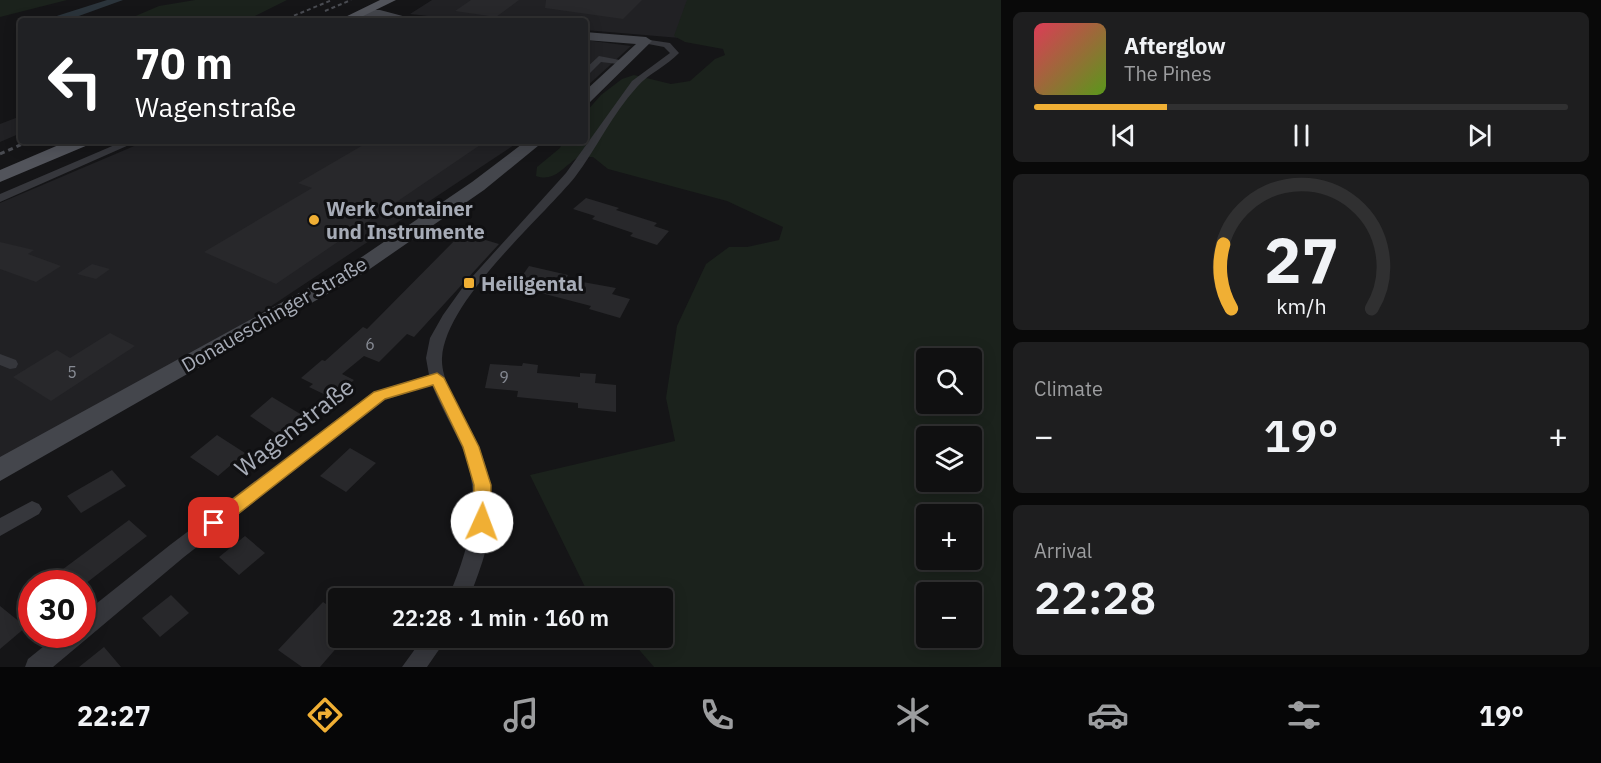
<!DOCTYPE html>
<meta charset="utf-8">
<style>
:root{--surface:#101011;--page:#1e1e1f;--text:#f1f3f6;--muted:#9c9d9f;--line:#303031;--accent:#f0af34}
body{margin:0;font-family:"IBM Plex Sans",sans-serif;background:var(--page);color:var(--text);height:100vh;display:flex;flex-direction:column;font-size:22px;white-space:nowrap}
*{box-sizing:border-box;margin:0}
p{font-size:20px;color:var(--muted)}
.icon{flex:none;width:33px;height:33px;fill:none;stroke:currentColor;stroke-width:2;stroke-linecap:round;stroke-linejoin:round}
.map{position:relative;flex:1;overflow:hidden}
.side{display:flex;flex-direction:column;gap:12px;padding:12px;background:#090909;width:600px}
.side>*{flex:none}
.hud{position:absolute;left:18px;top:18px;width:570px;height:126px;border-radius:6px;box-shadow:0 3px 15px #0003,0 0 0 2px var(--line);background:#202124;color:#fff;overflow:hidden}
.buttons{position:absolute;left:916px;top:348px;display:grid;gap:12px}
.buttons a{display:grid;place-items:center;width:66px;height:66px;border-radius:6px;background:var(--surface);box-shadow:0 3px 15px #0003,0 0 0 2px var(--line);font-size:30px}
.speed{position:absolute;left:18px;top:570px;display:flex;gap:12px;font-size:30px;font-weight:700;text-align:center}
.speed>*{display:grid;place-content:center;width:78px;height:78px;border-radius:50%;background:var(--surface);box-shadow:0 3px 15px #0003,0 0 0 2px var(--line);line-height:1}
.speed .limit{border:9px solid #d22;background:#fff;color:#111}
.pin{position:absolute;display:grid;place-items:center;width:51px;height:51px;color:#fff;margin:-26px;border-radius:12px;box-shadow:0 3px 9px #0006}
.me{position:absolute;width:66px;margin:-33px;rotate:2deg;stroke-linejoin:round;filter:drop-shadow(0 0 4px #0008)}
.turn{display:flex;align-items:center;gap:21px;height:126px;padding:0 18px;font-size:27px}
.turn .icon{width:78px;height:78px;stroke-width:2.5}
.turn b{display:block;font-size:42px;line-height:51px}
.big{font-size:45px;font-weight:600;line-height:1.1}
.side .widget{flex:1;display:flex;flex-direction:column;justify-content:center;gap:9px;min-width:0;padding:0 21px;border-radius:9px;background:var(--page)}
.side .dial{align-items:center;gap:0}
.dial svg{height:156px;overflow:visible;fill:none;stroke:var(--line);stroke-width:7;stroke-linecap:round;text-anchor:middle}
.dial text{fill:var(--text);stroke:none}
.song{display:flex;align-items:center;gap:18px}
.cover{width:72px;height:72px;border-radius:9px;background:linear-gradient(135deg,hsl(350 70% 55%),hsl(90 70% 35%))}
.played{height:6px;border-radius:3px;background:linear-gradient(90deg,var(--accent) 25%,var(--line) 25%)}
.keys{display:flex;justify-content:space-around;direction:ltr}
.heat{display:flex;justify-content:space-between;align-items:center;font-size:33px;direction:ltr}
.trip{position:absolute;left:328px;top:588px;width:345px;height:60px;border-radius:6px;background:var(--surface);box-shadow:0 3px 15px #0003,0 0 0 2px var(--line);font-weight:600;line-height:60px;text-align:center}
.tabs{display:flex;height:96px;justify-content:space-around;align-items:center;background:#060607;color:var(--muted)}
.tabs .icon{width:42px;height:42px}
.tabs .current{color:var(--accent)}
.tabs b{font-size:27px;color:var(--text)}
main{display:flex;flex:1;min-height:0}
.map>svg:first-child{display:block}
.built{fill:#212124}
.green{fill:#1b221c;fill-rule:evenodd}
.water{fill:#2b343b}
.building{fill:#28282b}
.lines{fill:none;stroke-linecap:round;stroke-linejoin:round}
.street{fill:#36373c;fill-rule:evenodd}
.secondary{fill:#44464c;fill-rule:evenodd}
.primary{fill:#52545b;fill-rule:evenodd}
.rail-far1{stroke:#494b51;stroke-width:2;stroke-dasharray:4 3;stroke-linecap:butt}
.rail{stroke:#494b51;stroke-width:3;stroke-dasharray:5 4;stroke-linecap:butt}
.route{fill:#f0af34;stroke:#9c7222;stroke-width:1.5}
.poi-dot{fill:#f0af34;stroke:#101012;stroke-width:2}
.labels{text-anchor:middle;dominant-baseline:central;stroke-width:6;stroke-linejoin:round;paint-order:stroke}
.number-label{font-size:16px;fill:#868a93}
.poi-label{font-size:20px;font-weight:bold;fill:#a7acb7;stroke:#101012;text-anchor:start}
.street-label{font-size:20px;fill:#a7acb7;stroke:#101012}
.near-street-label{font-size:24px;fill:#a7acb7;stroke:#101012}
</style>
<main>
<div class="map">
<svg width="1001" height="667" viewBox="0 0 1001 667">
<rect width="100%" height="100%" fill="#151517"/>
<path class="built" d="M432,0H697L680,38L585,30V21H471L410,14Z
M585,40L631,46L585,88Z
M21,116V133L0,142V124Z
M146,141H520L241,326L0,460V203Z"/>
<path class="green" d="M0,0H67L0,17Z
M195,0H287L251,18L124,21L159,6Z
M687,0H1001V667H654L629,638H663V598H595L585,587L530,475L675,441L666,398L677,326L706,264L729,247H747L779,240L783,227L727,201L608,169L593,157C587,157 578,156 574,160C562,169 553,182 536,176L537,167L560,148L563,141H585V113L601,95L622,79L634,75L671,84L690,81L715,59L725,55L723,49L685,42L674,36ZM927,358H972V404H927ZM927,436H972V482H927ZM927,514H972V560H927ZM927,592H972V638H927Z"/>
<path class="water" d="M107,0H123L65,21H41Z"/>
<path class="building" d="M471,0H519L496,17L455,11Z
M546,0H642L623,19L545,8Z
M370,141H486L276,284L204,252L312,188L298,183Z
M586,198L619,208L616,210L657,223L654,226L669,231L657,245L630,236L633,233L592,219L595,216L573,209Z
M462,233L499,244L414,337L407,334L379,362L364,356L342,374L354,380L334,399L309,387L313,384L301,378L322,360L325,361L363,327L367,329Z
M0,242L34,250L28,254L61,266L36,282L0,269Z
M92,264L110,269L96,279L77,274Z
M529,266L568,275L566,279L616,288L612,294L630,299L620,318L589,309L591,306L541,293L544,288L518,282Z
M110,333L135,346L51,401L13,377L57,350L70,358Z
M523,363L538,365L537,373L580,377V373L596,374L595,383L616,385V412L578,408V403L517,397L518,391L485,388L490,364L522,366Z
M272,397L307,418L284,439L250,416Z
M217,435L245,453L218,476L190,457Z
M350,448L376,463L346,492L320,476Z
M112,470L126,486L81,513L67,496Z
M129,520L147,536L85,584H43Z
M245,536L265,553L239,575L219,557Z
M171,595L189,613L160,637L142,618Z
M323,602L339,613V645L320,667H302L278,650Z
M0,606L26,627L0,649Z
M104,647L121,667H79Z"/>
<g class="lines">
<path class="street" d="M643,39L670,43L679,53C667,66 649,73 637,87C612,114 597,148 575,177C539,221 445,301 442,358C441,379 456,402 466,421C503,487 497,530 469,598H448C468,551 483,502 464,452C454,429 441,408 432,385L385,400L184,557L53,667H25L28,659L59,634H82V615L170,545L373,392L429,375L426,358L430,338L443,315L463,287L566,173L632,81L670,53L664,47L643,43Z
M599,56L630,62L626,65L601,62L585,78V69Z
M124,141H138L0,202V194Z
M0,354L16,360L18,364L16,368L10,369L0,365Z
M32,501L39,504L42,509L39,514L0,536V518Z
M423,638H447L427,667H402Z"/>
<path class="secondary" d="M380,10L414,19L416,21L363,16L357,13L363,10Z
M585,32L646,37L652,41L590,102L585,103V91L636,44L585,40Z
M526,141H544L484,190L364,273L0,481V457L350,265L472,182Z"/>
<path class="primary" d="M380,0H396L353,21H337Z
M68,141H90L88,145L0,182V170Z"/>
<path class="rail-far1" d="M325,11L351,0
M281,21L332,0"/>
<path class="rail" d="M0,154L29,141"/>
</g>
<path class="route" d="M437,373L444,378L479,447L491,485L490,522L488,527L482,529L475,527L473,522L474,485L463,447L433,385L385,399L220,528L214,530L208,528L205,523L208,518L374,392Z"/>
<g class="poi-dot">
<circle cx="314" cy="220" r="6"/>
<rect x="463" y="277" width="12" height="12" rx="3"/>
</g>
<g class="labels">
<g class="number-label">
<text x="370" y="344">6</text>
<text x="72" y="372">5</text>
<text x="504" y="377">9</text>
</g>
<g class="poi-label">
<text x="326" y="208">Werk Container<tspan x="326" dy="23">und Instrumente</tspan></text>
<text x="481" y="283">Heiligental</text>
</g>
<g class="street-label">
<text transform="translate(274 314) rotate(-30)">Donaueschinger Straße</text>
</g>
<g class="near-street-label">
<text transform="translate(294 427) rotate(-38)">Wagenstraße</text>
</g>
</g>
</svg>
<div class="buttons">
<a><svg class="icon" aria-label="search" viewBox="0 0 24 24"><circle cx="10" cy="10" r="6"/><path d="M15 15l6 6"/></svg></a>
<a><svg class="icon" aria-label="layers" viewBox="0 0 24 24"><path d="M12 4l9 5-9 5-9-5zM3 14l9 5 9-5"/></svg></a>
<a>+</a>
<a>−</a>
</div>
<div class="speed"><div class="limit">30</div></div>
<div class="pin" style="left:214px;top:523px;background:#d93025"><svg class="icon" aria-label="arrive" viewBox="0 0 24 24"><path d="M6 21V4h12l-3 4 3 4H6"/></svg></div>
<svg class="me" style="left:482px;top:522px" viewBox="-20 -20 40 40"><circle r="19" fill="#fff"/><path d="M0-13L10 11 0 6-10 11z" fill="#f0af34"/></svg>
<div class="trip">22:28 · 1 min · 160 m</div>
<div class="hud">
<div class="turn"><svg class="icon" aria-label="left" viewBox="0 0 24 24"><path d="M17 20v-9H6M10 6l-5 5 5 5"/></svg><div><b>70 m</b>Wagenstraße</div></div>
</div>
</div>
<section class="side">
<div class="widget">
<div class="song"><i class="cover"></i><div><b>Afterglow</b><p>The Pines</p></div></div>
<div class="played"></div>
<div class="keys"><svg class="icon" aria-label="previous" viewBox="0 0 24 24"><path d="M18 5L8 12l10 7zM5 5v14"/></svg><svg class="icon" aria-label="pause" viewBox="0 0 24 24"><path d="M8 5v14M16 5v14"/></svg><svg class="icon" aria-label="next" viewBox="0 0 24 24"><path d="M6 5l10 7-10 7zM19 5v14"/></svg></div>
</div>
<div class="widget dial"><svg viewBox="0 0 100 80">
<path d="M14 69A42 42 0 1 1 86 69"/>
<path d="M14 69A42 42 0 0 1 10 36" stroke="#f0af34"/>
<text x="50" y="56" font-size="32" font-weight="700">27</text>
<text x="50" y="72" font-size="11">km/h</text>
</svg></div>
<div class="widget"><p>Climate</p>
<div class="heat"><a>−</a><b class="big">19°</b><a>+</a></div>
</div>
<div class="widget"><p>Arrival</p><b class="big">22:28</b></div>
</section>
</main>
<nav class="tabs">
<b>22:27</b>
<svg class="icon current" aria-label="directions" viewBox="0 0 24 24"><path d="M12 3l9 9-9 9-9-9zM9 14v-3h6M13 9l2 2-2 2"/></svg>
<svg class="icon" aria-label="music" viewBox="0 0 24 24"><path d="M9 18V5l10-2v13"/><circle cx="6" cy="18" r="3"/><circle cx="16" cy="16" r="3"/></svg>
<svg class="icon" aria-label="phone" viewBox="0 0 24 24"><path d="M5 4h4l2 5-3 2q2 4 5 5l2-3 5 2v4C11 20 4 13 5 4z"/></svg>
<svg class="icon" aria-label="climate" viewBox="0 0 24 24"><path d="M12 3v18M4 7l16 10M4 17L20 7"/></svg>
<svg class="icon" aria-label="car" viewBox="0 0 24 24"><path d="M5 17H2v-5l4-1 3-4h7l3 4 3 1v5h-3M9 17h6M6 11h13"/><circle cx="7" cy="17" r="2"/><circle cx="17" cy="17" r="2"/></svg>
<svg class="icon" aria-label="filters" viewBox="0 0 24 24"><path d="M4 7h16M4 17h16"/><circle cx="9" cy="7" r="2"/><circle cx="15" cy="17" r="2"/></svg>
<b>19°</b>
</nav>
